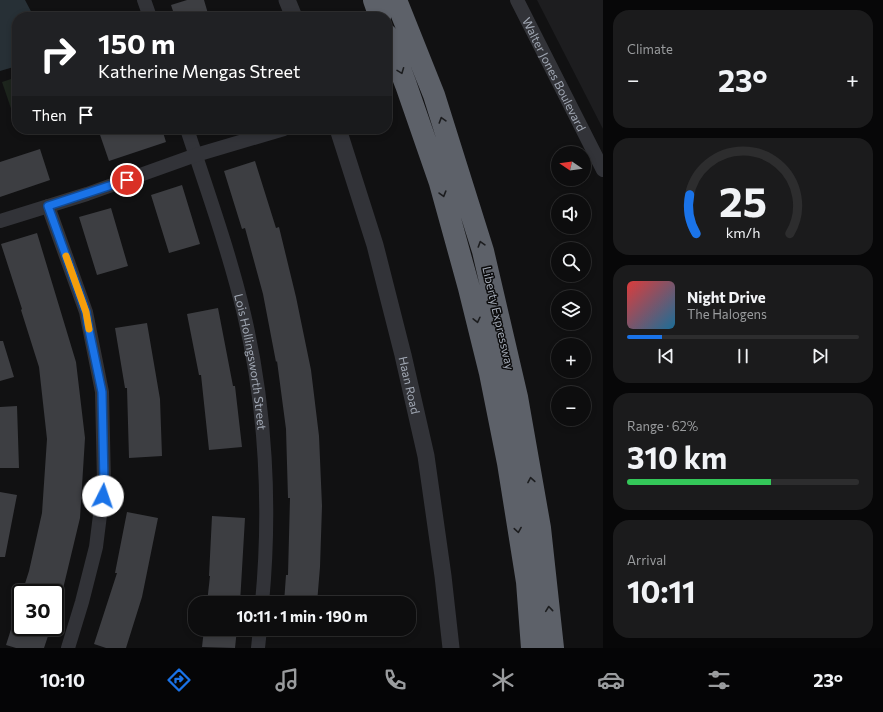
<!DOCTYPE html>
<meta charset="utf-8">
<style>
:root{--surface:#0d0d0e;--page:#1b1b1c;--text:#f1f3f6;--muted:#9a9c9e;--line:#2d2d2e;--accent:#1a73e8}
body{margin:0;font-family:Commissioner,sans-serif;background:var(--page);color:var(--text);height:100vh;display:flex;flex-direction:column;font-size:15px;white-space:nowrap}
*{box-sizing:border-box;margin:0}
p{font-size:13px;color:var(--muted)}
.icon{flex:none;width:22px;height:22px;fill:none;stroke:currentColor;stroke-width:2;stroke-linecap:round;stroke-linejoin:round}
.map{position:relative;flex:1;overflow:hidden}
.sheet{display:flex;flex-direction:column;gap:10px;padding:10px;background:#070708;width:280px}
.sheet>*{flex:none}
.top-card{position:absolute;left:12px;top:12px;width:380px;height:122px;border-radius:16px;box-shadow:0 2px 6px #0003,0 0 0 1px var(--line);background:#202124;color:#fff;overflow:hidden}
.needle{width:26px;rotate:283deg}
.controls{position:absolute;left:551px;top:146px;display:grid;gap:8px}
.controls a{display:grid;place-items:center;width:40px;height:40px;border-radius:50%;background:var(--surface);box-shadow:0 2px 6px #0003,0 0 0 1px var(--line);font-size:20px}
.speed{position:absolute;left:12px;top:584px;display:flex;gap:8px;font-size:20px;font-weight:700;text-align:center}
.speed>*{display:grid;place-content:center;width:52px;height:52px;border-radius:50%;background:var(--surface);box-shadow:0 2px 6px #0003,0 0 0 1px var(--line);line-height:1}
.speed .limit{border:2px solid #111;border-radius:6px;background:#fff;color:#111}
.pin{position:absolute;display:grid;place-items:center;width:34px;height:34px;color:#fff;margin:-17px;border:2px solid #fff;border-radius:50%;box-shadow:0 1px 4px #0007}
.me{position:absolute;width:44px;margin:-22px;rotate:4deg;stroke-linejoin:round;filter:drop-shadow(0 0 3px #0008)}
.turn{display:flex;align-items:center;gap:14px;height:84px;padding:0 20px;font-size:18px}
.turn .icon{width:52px;height:52px;stroke-width:2.5}
.turn b{display:block;font-size:28px;line-height:34px}
.then{display:flex;align-items:center;height:38px;padding:0 20px;background:#0003;gap:8px;font-size:15px}
.big{font-size:30px;font-weight:700;line-height:1.1}
.sheet .widget{flex:1;display:flex;flex-direction:column;justify-content:center;gap:6px;min-width:0;padding:0 14px;border-radius:16px;background:var(--page)}
.sheet .dial{align-items:center;gap:0}
.dial svg{height:104px;overflow:visible;fill:none;stroke:var(--line);stroke-width:7;stroke-linecap:round;text-anchor:middle}
.dial text{fill:var(--text);stroke:none}
.song{display:flex;align-items:center;gap:12px}
.cover{width:48px;height:48px;border-radius:6px;background:linear-gradient(135deg,hsl(0 70% 55%),hsl(200 70% 35%))}
.played{height:4px;border-radius:2px;background:linear-gradient(90deg,var(--accent) 15%,var(--line) 15%)}
.keys{display:flex;justify-content:space-around;direction:ltr}
.heat{display:flex;justify-content:space-between;align-items:center;font-size:22px;direction:ltr}
.charge{height:6px;border-radius:3px;background:linear-gradient(90deg,#34c759 62%,var(--line) 0)}
.trip{position:absolute;left:188px;top:596px;width:228px;height:40px;border-radius:16px;background:var(--surface);box-shadow:0 2px 6px #0003,0 0 0 1px var(--line);font-weight:700;line-height:40px;text-align:center}
.tabs{display:flex;height:64px;justify-content:space-around;align-items:center;background:#050506;color:var(--muted)}
.tabs .icon{width:28px;height:28px}
.tabs .current{color:var(--accent)}
.tabs b{font-size:18px;color:var(--text)}
main{display:flex;flex:1;min-height:0}
.map>svg:first-child{display:block}
.built{fill:#1d1d1f}
.green{fill:#1d251d}
.water{fill:#273036}
.building{fill:#3d3e42}
.lines{fill:none;stroke-linecap:round;stroke-linejoin:round}
.minor{stroke:#323338;stroke-width:14}
.tertiary{stroke:#323338;stroke-width:17}
.motorway{stroke:#5d6169;stroke-width:22}
.oneway{stroke:#1c1d1f}
.route-casing{stroke:#114b97;stroke-width:10}
.route{stroke:#1a73e8;stroke-width:7}
.slow{stroke:#f59e0b;stroke-width:7}
.labels{text-anchor:middle;dominant-baseline:central;stroke-width:3;stroke-linejoin:round;paint-order:stroke}
.street-label{font-size:12px;fill:#a1a8b4;stroke:#0c0c0d}
</style>
<main>
<div class="map">
<svg width="603" height="648" viewBox="0 0 603 648">
<rect width="100%" height="100%" fill="#111112"/>
<path class="built" d="M537,0H603V129Z"/>
<path class="green" d="M17,77V126L2,82Z"/>
<path class="water" d="M0,0H25L34,17H17V66L0,71Z"/>
<path class="building" d="M187,0H204L209,17H175L171,5Z
M98,129H162L166,142L109,161Z
M40,149L50,180L0,197V162Z
M255,161L276,228L279,227L296,297L311,370L319,436L322,506L320,567L317,603H284L286,575H288L290,498H288L286,429L277,361L276,362L263,294L245,228L242,229L224,171Z
M182,185L200,244L169,253L151,195Z
M111,208L128,266L97,275L79,217Z
M37,233L76,362L85,438L80,518L62,593H22L29,571L42,513L47,439L39,367L21,310L22,309L1,244Z
M218,308L233,386H235L242,447L209,450L201,375H199L187,314Z
M147,323L160,399L162,456L129,458L127,388H125L115,328Z
M0,341H3L14,377L0,381Z
M17,406L19,468H0V407Z
M0,492L17,495L5,557H0Z
M127,512L158,518L142,597L126,648H106L94,644L117,573H115Z
M212,516L245,518L240,603H207L210,576H209Z
M19,604H21V627H51L44,648H16L6,645Z
M204,629H237L235,648L202,647Z"/>
<g class="lines">
<g class="minor">
<path d="M144,0L150,17"/>
<path id="s1" d="M517,0L603,170"/>
<path id="s2" d="M187,129C207,190 229,251 244,314C266,407 271,508 262,603"/>
<path d="M48,206L86,312L102,392L104,483L96,547L82,602L68,648"/>
<path d="M0,221L87,194L196,155L284,129"/>
<path d="M258,648L260,629"/>
</g>
<g class="tertiary">
<path d="M287,0L294,17"/>
<path id="s3" d="M338,129L375,245L403,355L426,456L443,576L451,648"/>
</g>
<path class="motorway" d="M374,0L380,17
M396,0L434,95L483,251L517,397L540,528L553,648
M387,35L406,85L440,183L469,288L490,373L508,463L527,582L532,648"/>
</g>
<defs><path id="oneway-chevron" d="M-2-3.5L2.5 0L-2 3.5" fill="none" stroke-width="1.6" stroke-linecap="round" stroke-linejoin="round"/></defs>
<g class="oneway">
<use href="#oneway-chevron" transform="translate(401 71) rotate(69)"/>
<use href="#oneway-chevron" transform="translate(442 120) rotate(-107)"/>
<use href="#oneway-chevron" transform="translate(443 194) rotate(74)"/>
<use href="#oneway-chevron" transform="translate(481 244) rotate(-107)"/>
<use href="#oneway-chevron" transform="translate(477 320) rotate(77)"/>
<use href="#oneway-chevron" transform="translate(531 480) rotate(-100)"/>
<use href="#oneway-chevron" transform="translate(518 530) rotate(81)"/>
<use href="#oneway-chevron" transform="translate(549 609) rotate(-96)"/>
</g>
<g class="lines">
<g class="route-casing">
<path id="route" d="M103,496L104,482L102,392L88,325L86,312L48,206L127,180"/>
</g>
<use href="#route" class="route"/>
<path class="slow" d="M66,256L86,312L89,329"/>
</g>
<g class="labels">
<g class="street-label">
<text stroke="none"><textPath href="#s1" startOffset="83">Walter Jones Boulevard</textPath></text>
<text transform="translate(499 318) rotate(77)">Liberty Expressway</text>
<text stroke="none"><textPath href="#s2" startOffset="242">Lois Hollingsworth Street</textPath></text>
<text stroke="none"><textPath href="#s3" startOffset="266">Haan Road</textPath></text>
</g>
</g>
</svg>
<div class="controls">
<a><svg class="needle" viewBox="-14 -14 28 28"><path d="M0-13l5 13h-10z" fill="#e53935"/><path d="M0 13l5-13h-10z" fill="#9a9c9e"/></svg></a>
<a><svg class="icon" aria-label="sound" viewBox="0 0 24 24"><path d="M4 9h4l5-4v14l-5-4H4zM17 9q2 3 0 6"/></svg></a>
<a><svg class="icon" aria-label="search" viewBox="0 0 24 24"><circle cx="10" cy="10" r="6"/><path d="M15 15l6 6"/></svg></a>
<a><svg class="icon" aria-label="layers" viewBox="0 0 24 24"><path d="M12 4l9 5-9 5-9-5zM3 14l9 5 9-5"/></svg></a>
<a>+</a>
<a>−</a>
</div>
<div class="speed"><div class="limit">30</div></div>
<div class="pin" style="left:127px;top:180px;background:#d93025"><svg class="icon" aria-label="arrive" viewBox="0 0 24 24"><path d="M6 21V4h12l-3 4 3 4H6"/></svg></div>
<svg class="me" style="left:103px;top:496px" viewBox="-20 -20 40 40"><circle r="19" fill="#fff"/><path d="M0-13L10 11 0 6-10 11z" fill="#1a73e8"/></svg>
<div class="trip">10:11 · 1 min · 190 m</div>
<div class="top-card">
<div class="turn"><svg class="icon" aria-label="right" viewBox="0 0 24 24"><path d="M7 20v-9h11M14 6l5 5-5 5"/></svg><div><b>150 m</b>Katherine Mengas Street</div></div>
<div class="then">Then<svg class="icon" aria-label="arrive" viewBox="0 0 24 24"><path d="M6 21V4h12l-3 4 3 4H6"/></svg></div>
</div>
</div>
<section class="sheet">
<div class="widget"><p>Climate</p>
<div class="heat"><a>−</a><b class="big">23°</b><a>+</a></div>
</div>
<div class="widget dial"><svg viewBox="0 0 100 80">
<path d="M14 69A42 42 0 1 1 86 69"/>
<path d="M14 69A42 42 0 0 1 9 39" stroke="#1a73e8"/>
<text x="50" y="56" font-size="32" font-weight="700">25</text>
<text x="50" y="72" font-size="11">km/h</text>
</svg></div>
<div class="widget">
<div class="song"><i class="cover"></i><div><b>Night Drive</b><p>The Halogens</p></div></div>
<div class="played"></div>
<div class="keys"><svg class="icon" aria-label="previous" viewBox="0 0 24 24"><path d="M18 5L8 12l10 7zM5 5v14"/></svg><svg class="icon" aria-label="pause" viewBox="0 0 24 24"><path d="M8 5v14M16 5v14"/></svg><svg class="icon" aria-label="next" viewBox="0 0 24 24"><path d="M6 5l10 7-10 7zM19 5v14"/></svg></div>
</div>
<div class="widget"><p>Range · 62%</p><b class="big">310 km</b><div class="charge"></div></div>
<div class="widget"><p>Arrival</p><b class="big">10:11</b></div>
</section>
</main>
<nav class="tabs">
<b>10:10</b>
<svg class="icon current" aria-label="directions" viewBox="0 0 24 24"><path d="M12 3l9 9-9 9-9-9zM9 14v-3h6M13 9l2 2-2 2"/></svg>
<svg class="icon" aria-label="music" viewBox="0 0 24 24"><path d="M9 18V5l10-2v13"/><circle cx="6" cy="18" r="3"/><circle cx="16" cy="16" r="3"/></svg>
<svg class="icon" aria-label="phone" viewBox="0 0 24 24"><path d="M5 4h4l2 5-3 2q2 4 5 5l2-3 5 2v4C11 20 4 13 5 4z"/></svg>
<svg class="icon" aria-label="climate" viewBox="0 0 24 24"><path d="M12 3v18M4 7l16 10M4 17L20 7"/></svg>
<svg class="icon" aria-label="car" viewBox="0 0 24 24"><path d="M5 17H2v-5l4-1 3-4h7l3 4 3 1v5h-3M9 17h6M6 11h13"/><circle cx="7" cy="17" r="2"/><circle cx="17" cy="17" r="2"/></svg>
<svg class="icon" aria-label="filters" viewBox="0 0 24 24"><path d="M4 7h16M4 17h16"/><circle cx="9" cy="7" r="2"/><circle cx="15" cy="17" r="2"/></svg>
<b>23°</b>
</nav>
